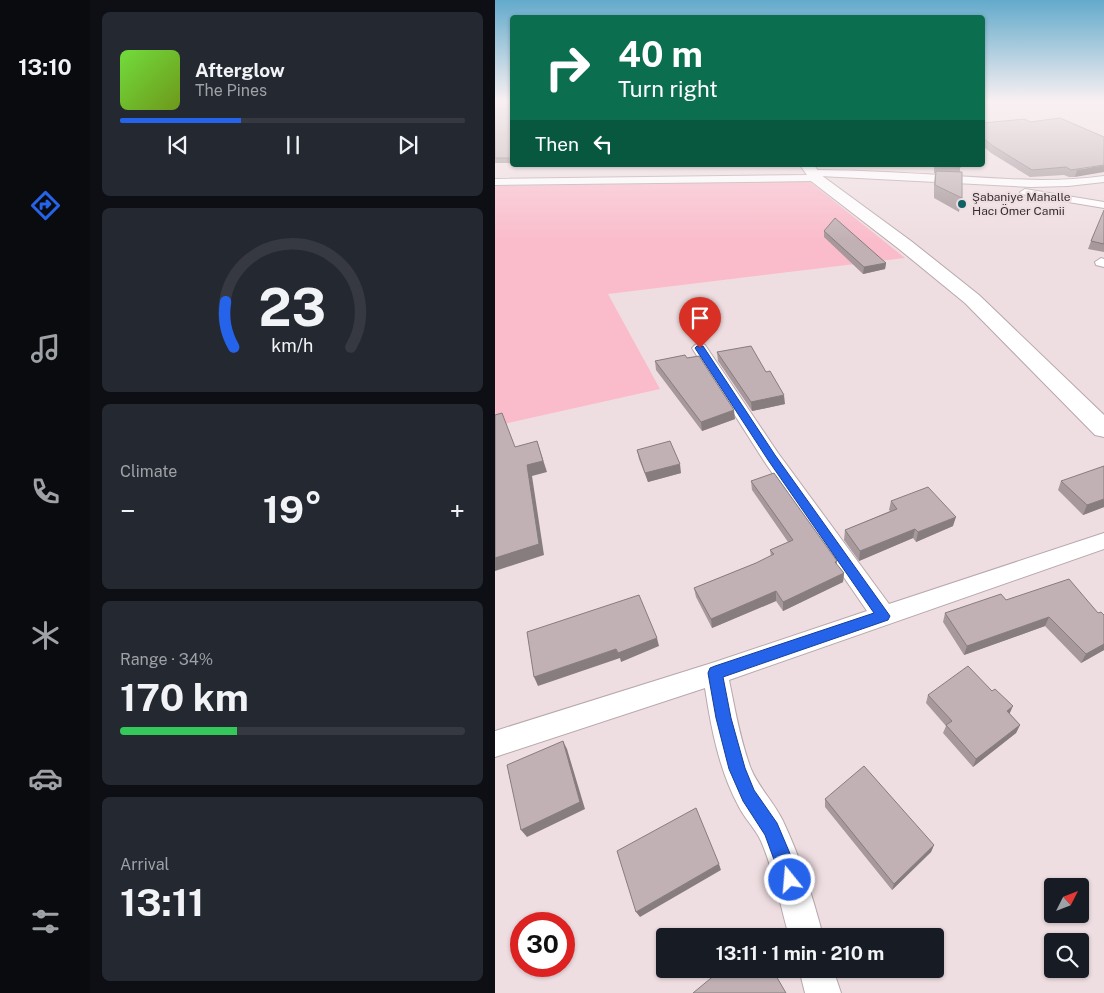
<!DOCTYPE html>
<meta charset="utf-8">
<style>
:root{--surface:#171b24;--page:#242831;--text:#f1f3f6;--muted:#9ea1a6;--line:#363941;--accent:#2563eb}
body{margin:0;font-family:"Public Sans",sans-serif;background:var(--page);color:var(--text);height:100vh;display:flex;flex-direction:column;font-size:19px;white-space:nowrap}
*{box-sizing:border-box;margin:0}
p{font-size:16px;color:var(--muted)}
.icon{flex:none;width:28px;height:28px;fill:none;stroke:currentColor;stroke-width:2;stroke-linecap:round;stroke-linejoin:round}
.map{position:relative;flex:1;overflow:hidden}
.drawer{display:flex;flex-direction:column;gap:12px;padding:12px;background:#0d0f14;width:405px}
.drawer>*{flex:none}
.guide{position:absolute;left:15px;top:15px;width:475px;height:152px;border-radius:5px;box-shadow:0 1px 4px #0004;background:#0b6e4f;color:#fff;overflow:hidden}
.needle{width:32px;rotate:48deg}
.tools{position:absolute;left:549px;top:878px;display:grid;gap:10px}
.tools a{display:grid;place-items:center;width:45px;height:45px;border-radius:5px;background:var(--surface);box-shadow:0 1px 4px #0004;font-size:25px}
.speed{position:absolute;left:15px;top:912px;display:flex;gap:10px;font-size:25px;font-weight:700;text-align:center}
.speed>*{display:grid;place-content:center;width:65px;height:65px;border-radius:50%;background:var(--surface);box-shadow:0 1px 4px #0004;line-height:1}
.speed .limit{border:8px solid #d22;background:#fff;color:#111}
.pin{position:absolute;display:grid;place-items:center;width:42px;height:42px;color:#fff;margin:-51px -21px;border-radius:50% 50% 50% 0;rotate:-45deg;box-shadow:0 0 5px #0007}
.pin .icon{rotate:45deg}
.me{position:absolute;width:55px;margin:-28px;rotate:343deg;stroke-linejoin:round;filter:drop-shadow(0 0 4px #0008)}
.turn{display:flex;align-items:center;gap:18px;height:105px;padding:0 25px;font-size:22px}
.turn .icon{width:65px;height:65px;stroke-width:2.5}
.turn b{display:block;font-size:35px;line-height:42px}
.then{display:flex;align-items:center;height:48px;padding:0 25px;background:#0003;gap:10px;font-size:19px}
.big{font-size:38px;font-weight:700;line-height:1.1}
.drawer .widget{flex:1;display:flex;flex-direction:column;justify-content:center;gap:8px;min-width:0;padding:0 18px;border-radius:8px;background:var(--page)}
.drawer .dial{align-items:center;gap:0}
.dial svg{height:130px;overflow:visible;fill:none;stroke:var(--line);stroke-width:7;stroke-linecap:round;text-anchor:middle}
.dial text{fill:var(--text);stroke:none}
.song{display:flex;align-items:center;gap:15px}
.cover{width:60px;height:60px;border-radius:8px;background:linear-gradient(135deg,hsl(100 70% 55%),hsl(80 70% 35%))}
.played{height:5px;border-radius:2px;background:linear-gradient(90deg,var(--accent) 35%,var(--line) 35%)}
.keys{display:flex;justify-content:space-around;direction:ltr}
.heat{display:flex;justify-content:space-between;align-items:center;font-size:28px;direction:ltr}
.charge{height:8px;border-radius:4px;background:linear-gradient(90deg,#34c759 34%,var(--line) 0)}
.trip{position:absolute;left:161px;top:928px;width:288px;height:50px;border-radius:5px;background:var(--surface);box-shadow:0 1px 4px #0004;font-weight:700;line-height:50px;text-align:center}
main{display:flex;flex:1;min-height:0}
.dock{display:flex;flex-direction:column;width:90px;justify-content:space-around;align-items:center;background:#090b0e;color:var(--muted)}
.dock .icon{width:35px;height:35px}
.dock .current{color:var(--accent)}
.dock b{font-size:22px;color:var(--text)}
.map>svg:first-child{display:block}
.green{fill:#fabccb}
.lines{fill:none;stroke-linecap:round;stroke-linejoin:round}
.street-casing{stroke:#b8a8ab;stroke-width:2}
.secondary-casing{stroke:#b8a8ab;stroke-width:2}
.street{fill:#fff;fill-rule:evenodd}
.secondary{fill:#fff;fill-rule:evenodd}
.wall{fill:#a6989b}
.shaded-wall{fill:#877c7e}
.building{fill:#c1b1b4;stroke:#877c7e}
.route{fill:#2563eb;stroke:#184099}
.poi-dot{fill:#116265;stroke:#efdee1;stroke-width:2}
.labels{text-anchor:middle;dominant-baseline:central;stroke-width:4;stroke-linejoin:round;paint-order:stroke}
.far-poi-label{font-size:12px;fill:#352e30;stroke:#efdee1;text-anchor:start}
</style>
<main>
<nav class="dock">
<b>13:10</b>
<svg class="icon current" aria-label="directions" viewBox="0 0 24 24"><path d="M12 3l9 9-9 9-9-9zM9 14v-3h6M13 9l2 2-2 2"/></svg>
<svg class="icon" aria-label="music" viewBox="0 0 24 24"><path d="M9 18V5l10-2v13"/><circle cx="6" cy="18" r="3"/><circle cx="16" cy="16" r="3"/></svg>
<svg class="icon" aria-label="phone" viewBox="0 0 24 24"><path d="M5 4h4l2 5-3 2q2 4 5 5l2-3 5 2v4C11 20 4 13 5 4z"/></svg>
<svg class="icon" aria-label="climate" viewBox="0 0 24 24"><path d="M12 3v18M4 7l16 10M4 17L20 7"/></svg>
<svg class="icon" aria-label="car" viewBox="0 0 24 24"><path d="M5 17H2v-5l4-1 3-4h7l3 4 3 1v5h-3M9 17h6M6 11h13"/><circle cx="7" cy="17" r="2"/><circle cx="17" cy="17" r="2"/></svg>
<svg class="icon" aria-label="filters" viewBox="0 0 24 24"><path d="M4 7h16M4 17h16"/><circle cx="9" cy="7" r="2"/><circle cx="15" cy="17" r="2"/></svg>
</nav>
<section class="drawer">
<div class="widget">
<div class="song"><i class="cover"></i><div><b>Afterglow</b><p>The Pines</p></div></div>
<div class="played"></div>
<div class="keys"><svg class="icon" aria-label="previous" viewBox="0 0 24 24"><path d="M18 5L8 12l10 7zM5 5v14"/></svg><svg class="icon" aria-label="pause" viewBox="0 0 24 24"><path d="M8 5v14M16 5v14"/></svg><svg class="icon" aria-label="next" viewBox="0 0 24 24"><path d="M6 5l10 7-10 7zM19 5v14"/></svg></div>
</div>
<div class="widget dial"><svg viewBox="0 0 100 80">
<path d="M14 69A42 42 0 1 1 86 69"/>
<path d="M14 69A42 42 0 0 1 9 41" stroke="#2563eb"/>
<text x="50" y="56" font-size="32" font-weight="700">23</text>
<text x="50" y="72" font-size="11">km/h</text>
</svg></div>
<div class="widget"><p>Climate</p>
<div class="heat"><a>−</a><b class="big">19°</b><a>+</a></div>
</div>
<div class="widget"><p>Range · 34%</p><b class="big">170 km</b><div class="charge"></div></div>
<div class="widget"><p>Arrival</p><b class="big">13:11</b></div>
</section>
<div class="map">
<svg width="609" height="993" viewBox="0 0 609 993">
<rect width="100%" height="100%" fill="#efdee1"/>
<path class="green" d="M314,181L410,258L113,294L165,389L0,426V186Z"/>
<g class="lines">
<g class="street-casing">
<path id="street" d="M319,170C366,170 413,173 460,176C510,179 559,183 609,176V182L573,186L536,187L325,176V180L321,181L0,185V179L315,175V171Z
M530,189L609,202V208L526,194L525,192Z
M606,258L609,259V267L601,265L600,262Z
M205,343L210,345L283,453L394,604L609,533V549L234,680C240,709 245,740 256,769C264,788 279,802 288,821C305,857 318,897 328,936H294C285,905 279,871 266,841C260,828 249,818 243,805C224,770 216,727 210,688L0,757V731L220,662L372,611L269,461L197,348L200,345Z
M304,969H338L346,993H310Z"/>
</g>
<g class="secondary-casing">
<path id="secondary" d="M305,165H319L326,175L416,241L484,295L609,415V437L600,435L470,303L404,249L316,181Z"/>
</g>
<use href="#street" class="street"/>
<use href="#secondary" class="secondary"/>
</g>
<path class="wall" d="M18,101V163H0V102Z
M535,122L609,137L580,177H574L569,175L535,177L496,153L488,146V123Z
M439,165H465V172L467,198L464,212L439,198V184L440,173H439Z
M609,210V252L593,249L596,241Z
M329,231L391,263L390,269L368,274L329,237Z
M222,352L290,404L257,411L223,361Z
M192,358L240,419L207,431L161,370L160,361Z
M142,450L186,473L153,482L144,459Z
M256,481L342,561V565L349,573L348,582L288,611L281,601L217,628L201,597L199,588L261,563L276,556L275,550L293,542L257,490Z
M566,481L609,507L588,515L563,490Z
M396,501L458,526L421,542L418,538L364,561L349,540L350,530L395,511L394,510Z
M511,600L609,615V650L586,663L550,626L469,655L448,622L450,613Z
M433,695L515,714L525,725L521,733L478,767L448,733L451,726L431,703Z
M330,799L439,845L436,852L397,890L330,807Z"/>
<path class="shaded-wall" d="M609,165V172L580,177L582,170Z
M391,263L390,269L368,274L369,267Z
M289,395L290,404L257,411L256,402Z
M239,410L240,419L207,431L206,422Z
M42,441L52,472L37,476L49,555L0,571V558L32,465Z
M185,464L186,473L153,482L150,473Z
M609,499V507L588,515L592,505Z
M461,517L458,526L421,542L423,532Z
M420,529L418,538L364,561L365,551Z
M349,573L348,582L288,611V602Z
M281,591V601L217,628L216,619Z
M554,617L550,626L469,655L472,646Z
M162,638L164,646L126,662L125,658L43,686L39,677L121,649Z
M609,644V650L586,663L591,654Z
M518,706L514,715L512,711Z
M525,725L521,733L478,767L481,759Z
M68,741L72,749L90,809L32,837L26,830Z
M439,845L436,852L397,890L399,884Z
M224,864L226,870L145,917L141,912Z"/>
<path class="building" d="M8,101H18V158H0V102Z
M565,118L609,137V165L576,170L571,167L537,170L498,146L488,138V123L530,119L535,122Z
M440,165H465L466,167L440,166Z
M441,171L467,172V198L440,185Z
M609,210V244L596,241Z
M340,218L391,263L369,267L329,231Z
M256,346L271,372L275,371L289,395L256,402L222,352Z
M190,355L192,358L204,356L239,410L206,422L160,361Z
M7,413L20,447L42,441L48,461L32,465L44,544L0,558V415Z
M175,441L185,464L150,473L142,450Z
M609,466V499L592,505L566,481Z
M279,473L342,561L340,562L349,573L288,602L281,591L216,619L199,588L261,563L279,554L275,550L298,540L256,481Z
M433,487L461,517L423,532L420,529L365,551L350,530L402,509L396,501Z
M574,579L603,613L606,612L609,615V644L591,654L554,617L472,646L450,613L506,594L511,600Z
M144,595L162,638L123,653L121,649L39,677L32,632Z
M473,666L497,691L500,689L518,706L512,711L525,725L481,759L451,725L457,721L433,695Z
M68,741L85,802L26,830L12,765Z
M369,766L439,845L399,884L330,799Z
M201,808L224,864L141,912L122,851Z
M227,969H277L291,993H198Z"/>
<linearGradient id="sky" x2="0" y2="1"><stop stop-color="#63aacb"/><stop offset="0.42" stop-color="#f8f0f2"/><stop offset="1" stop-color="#f8f0f2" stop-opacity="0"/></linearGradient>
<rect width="609" height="240" fill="url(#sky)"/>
<path class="route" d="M202,346H208L280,455L395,616L393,620L228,677L236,718L250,768L259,790L282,823L299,863L304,880L302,887L295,889L289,887L270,835L248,801L234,769L221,718L213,673L215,668L220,666L379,613L273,460L200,348Z"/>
<circle class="poi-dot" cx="467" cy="204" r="5"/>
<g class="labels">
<g class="far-poi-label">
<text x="477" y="197">Şabaniye Mahalle<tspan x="477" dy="14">Hacı Ömer Camii</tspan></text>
</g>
</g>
</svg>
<div class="tools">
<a><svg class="needle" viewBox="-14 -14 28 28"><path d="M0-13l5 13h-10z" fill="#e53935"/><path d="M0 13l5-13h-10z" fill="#9ea1a6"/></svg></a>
<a><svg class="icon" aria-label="search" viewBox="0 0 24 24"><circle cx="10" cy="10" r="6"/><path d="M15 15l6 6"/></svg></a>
</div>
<div class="speed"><div class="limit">30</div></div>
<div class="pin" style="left:205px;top:348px;background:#d93025"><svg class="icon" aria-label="arrive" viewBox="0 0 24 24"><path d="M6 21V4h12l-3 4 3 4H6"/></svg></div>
<svg class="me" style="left:295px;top:880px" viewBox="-20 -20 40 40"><circle r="17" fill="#2563eb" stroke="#fff" stroke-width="3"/><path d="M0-11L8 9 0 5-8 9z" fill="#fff"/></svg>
<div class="trip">13:11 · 1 min · 210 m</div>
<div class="guide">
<div class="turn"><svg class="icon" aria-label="right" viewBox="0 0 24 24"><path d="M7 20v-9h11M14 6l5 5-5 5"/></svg><div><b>40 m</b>Turn right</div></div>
<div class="then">Then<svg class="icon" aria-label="left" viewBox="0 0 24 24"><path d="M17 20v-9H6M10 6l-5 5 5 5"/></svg></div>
</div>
</div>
</main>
